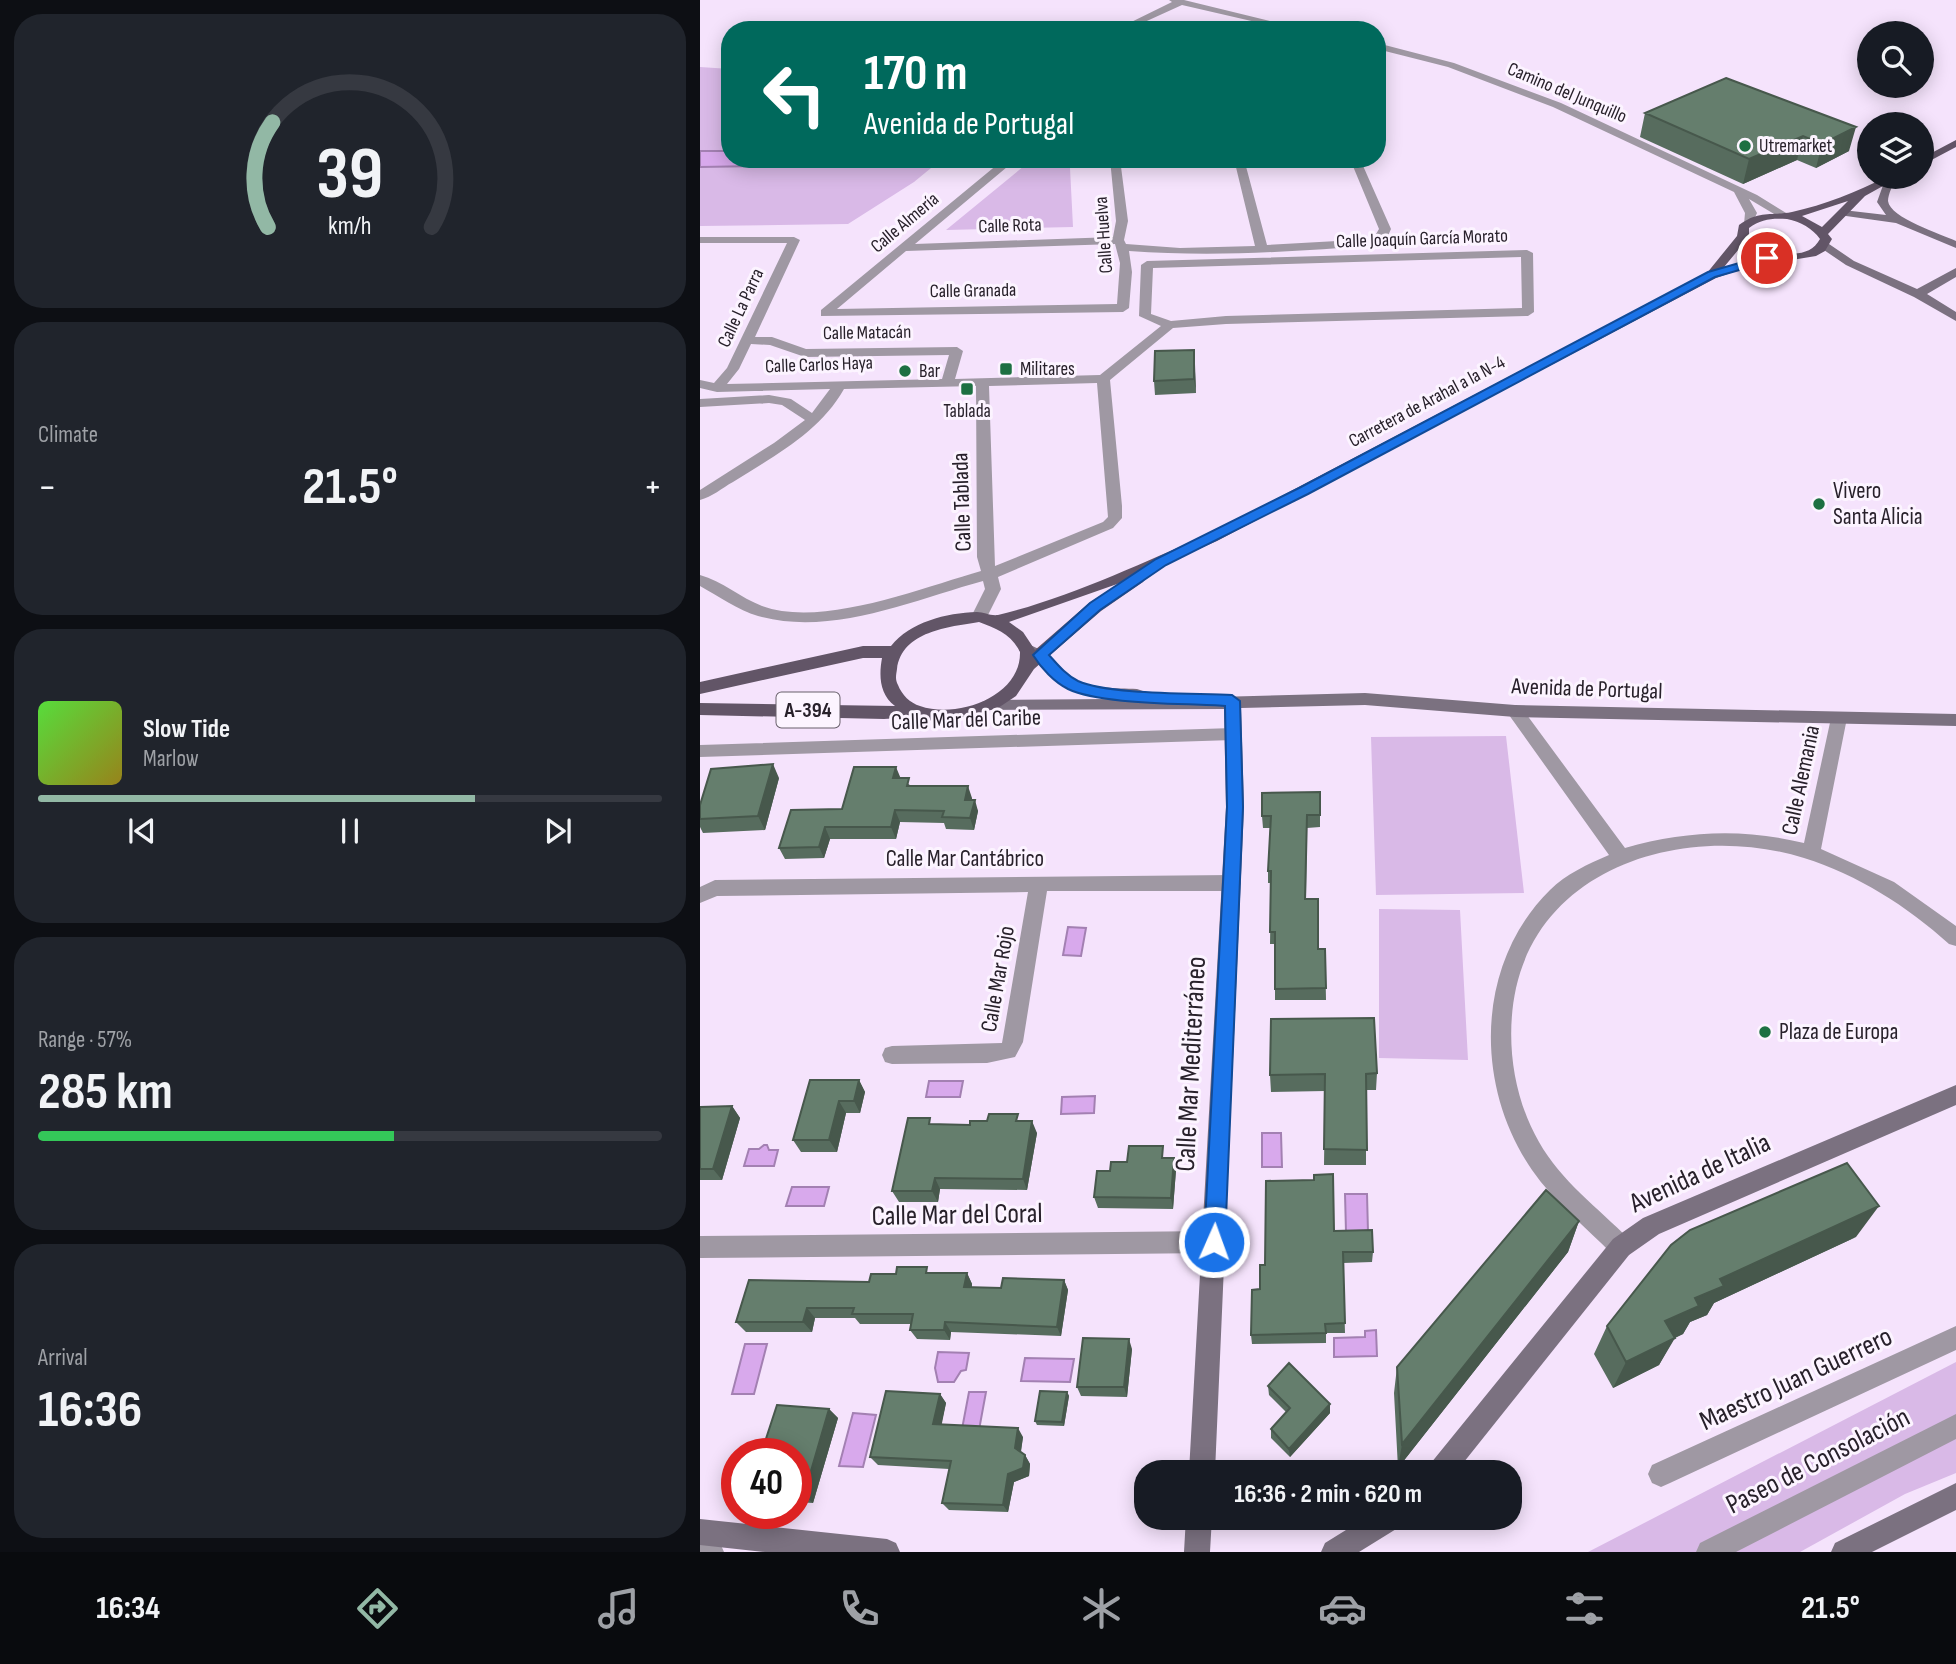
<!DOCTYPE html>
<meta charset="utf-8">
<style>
:root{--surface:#171b24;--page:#20242c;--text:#f1f3f6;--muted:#9ea1a6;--line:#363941;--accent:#92b8a5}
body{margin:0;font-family:"Sofia Sans Condensed",sans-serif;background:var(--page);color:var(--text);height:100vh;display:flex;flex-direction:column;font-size:26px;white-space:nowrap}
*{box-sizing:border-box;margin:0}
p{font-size:23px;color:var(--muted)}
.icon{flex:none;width:38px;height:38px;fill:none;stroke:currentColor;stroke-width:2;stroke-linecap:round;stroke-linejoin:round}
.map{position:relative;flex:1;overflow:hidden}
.sheet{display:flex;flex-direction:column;gap:14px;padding:14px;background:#0d0f14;width:700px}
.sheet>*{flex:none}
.top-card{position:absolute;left:21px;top:21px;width:665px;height:147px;border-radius:28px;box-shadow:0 4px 18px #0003;background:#00695c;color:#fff;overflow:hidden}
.controls{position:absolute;left:1157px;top:21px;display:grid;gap:14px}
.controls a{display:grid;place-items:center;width:77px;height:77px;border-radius:50%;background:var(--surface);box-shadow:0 4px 18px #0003;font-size:35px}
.speed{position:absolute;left:21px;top:1438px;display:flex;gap:14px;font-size:35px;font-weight:700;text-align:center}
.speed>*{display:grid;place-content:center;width:91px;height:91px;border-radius:50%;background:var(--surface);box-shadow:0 4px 18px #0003;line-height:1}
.speed .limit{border:10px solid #d22;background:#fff;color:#111}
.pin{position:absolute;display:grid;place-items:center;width:60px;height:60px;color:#fff;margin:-30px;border:4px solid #fff;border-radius:50%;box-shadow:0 2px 7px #0007}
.me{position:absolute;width:77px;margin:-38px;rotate:2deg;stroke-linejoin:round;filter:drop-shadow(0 0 5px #0008)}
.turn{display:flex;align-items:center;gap:24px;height:147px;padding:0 28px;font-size:32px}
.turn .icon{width:91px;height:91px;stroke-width:2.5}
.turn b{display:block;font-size:49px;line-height:60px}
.big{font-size:52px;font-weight:700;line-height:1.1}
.sheet .tile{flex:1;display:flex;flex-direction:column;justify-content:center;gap:10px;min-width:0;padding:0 24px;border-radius:28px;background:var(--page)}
.sheet .dial{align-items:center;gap:0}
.dial svg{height:182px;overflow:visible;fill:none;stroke:var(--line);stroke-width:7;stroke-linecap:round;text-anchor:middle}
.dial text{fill:var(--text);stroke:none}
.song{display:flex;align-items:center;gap:21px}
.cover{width:84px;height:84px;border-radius:10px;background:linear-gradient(135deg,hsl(110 70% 55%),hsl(50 70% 35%))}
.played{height:7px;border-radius:4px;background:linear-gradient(90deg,var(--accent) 70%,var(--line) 70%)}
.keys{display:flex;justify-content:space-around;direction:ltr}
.heat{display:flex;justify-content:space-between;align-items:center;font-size:38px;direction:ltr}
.charge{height:10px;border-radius:5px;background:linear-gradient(90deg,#34c759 57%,var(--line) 0)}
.trip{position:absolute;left:434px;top:1460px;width:388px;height:70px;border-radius:28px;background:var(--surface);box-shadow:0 4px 18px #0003;font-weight:700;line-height:70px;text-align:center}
.menu{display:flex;height:112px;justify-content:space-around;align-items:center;background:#090b0e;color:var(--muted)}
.menu .icon{width:49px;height:49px}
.menu .active{color:var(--accent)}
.menu b{font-size:32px;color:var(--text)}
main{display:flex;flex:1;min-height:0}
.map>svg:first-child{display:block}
.green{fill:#d9b9e7}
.water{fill:#d8a9ec;stroke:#a380b2;stroke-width:2}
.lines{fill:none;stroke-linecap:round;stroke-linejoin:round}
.street{fill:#9f98a3;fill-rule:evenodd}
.secondary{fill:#7b7180;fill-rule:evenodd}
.primary{fill:#625567;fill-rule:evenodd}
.wall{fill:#576c5e}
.shaded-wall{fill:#47584c}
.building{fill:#657e6d;stroke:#47584c;stroke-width:2}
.route{fill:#1a73e8;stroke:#114b97;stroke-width:2}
.poi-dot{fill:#1d7042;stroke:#fcf4ff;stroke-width:2.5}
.labels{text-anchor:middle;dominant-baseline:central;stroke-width:6;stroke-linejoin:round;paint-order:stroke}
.far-street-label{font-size:19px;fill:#28212b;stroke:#fcf4ff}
.far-poi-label{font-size:19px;fill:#28212b;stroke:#fcf4ff;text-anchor:start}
.shield{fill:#fcf4ff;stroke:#68606b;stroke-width:2}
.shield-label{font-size:21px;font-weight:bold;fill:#28212b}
.poi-label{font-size:23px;fill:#28212b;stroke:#fcf4ff;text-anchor:start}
.street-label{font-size:23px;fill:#28212b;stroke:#fcf4ff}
.near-street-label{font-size:28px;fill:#28212b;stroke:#fcf4ff}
</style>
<main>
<section class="sheet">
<div class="tile dial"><svg viewBox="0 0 100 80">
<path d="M14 69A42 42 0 1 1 86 69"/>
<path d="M14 69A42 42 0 0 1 16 23" stroke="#92b8a5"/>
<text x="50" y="56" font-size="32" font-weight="700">39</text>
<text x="50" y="72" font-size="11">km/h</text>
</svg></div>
<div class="tile"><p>Climate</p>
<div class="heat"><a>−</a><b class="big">21.5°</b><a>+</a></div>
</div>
<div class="tile">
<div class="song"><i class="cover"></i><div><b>Slow Tide</b><p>Marlow</p></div></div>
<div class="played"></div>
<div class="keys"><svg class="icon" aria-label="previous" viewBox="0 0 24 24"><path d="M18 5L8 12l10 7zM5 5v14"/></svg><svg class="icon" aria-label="pause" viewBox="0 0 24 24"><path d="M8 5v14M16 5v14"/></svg><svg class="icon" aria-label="next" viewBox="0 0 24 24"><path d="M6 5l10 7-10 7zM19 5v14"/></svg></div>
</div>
<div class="tile"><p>Range · 57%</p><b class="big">285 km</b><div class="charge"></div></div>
<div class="tile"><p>Arrival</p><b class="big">16:36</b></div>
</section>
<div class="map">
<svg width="1256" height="1552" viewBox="0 0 1256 1552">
<rect width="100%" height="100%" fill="#f5e3fc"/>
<path class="green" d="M0,67L30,69V159H242L214,182L148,224L0,226Z
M324,166L370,168L373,227L246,230Z
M806,736L824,893L676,895L671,737Z
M679,909L760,910L768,1060L679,1058Z
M1256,1362V1473L1205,1494L1100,1552H888Z"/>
<path class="water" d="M0,151H30V159H61L58,166L0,167Z
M368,927L386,928L381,956L363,955Z
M229,1081H263L260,1097H226Z
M395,1096L394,1113L361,1114L362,1097Z
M562,1133H581L582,1167H562Z
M64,1145H67L69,1150H78L74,1166H44L49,1149H59Z
M92,1187H129L124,1206H86Z
M645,1194H667L668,1232H646Z
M676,1330L677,1356L634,1357V1338L665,1337V1331Z
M45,1344H67L54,1394H32Z
M238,1352L269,1353L266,1370L261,1371L254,1382H238L235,1368Z
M325,1358L374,1359L370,1382L321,1381Z
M269,1392H286L279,1430L262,1429Z
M153,1413L176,1415L163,1467L139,1466Z"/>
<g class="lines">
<path class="street" d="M469,0H484L607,30H590L482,5L427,30H415L472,2Z
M677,43L754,63L861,103L1057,195L1091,216L1081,218L1049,199L1057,213L1052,224H1044L1045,213L1034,192L853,107L748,67L677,49Z
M298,159H308L307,167L215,244L413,237L416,221L410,159H420L428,221L424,240L426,244L480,248L555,246L534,159H544L567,245L673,239L679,229L650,159H660L691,229L687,238L676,245C594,252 512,257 429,251L432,272L429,308L423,312L121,316V310L298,164ZM415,244L420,263L417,304L137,309L206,251Z
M0,237H94L100,240L55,337H72L106,349L257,347L263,351L255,379L400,375L461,326L439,316L441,265L447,261L827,250L833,253L834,312L828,316L526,324L473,328L410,380L422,506V518L413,528L298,577L301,589L285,621L279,622L271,617L285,589L283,581C213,600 131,637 58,616C38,610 18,596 0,586V575C22,581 41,598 62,606C122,628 221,588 281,571L277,557L276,386L144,389C120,432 73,457 33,482C22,488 12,497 0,500V490L74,443L105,420L82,405L69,403L0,407V399L69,395L91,399L112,413L130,389L17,392L0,388V380L14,383L27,368L87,243H0ZM821,257L822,308L526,316L471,321L451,314L453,268ZM51,344L70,345L105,357L249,355L242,379L27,384L39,369ZM397,383L408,517L403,522L295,566L289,386Z
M815,705L821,707L925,848C985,831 1042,828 1104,843L1131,718L1133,714H1145L1147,718L1121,849L1194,882L1256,926V946L1249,944C1207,906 1158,875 1104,858C992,823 844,862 816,988C805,1039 813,1097 839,1142C861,1181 898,1208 929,1239L932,1247L929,1255L921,1258L913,1255C886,1227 854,1202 832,1170C774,1086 775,964 850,890C866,874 888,864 909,855L809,715L807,711Z
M533,728L542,734L533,740L0,757V745Z
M532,875L539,878L541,883L539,888L532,891H347L323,1042L315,1057L287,1063L192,1064L185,1062L182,1055L185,1048L192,1046L302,1043L328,892L17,896L0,903V887L15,880Z
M514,1231L522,1234L525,1242L522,1250L514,1253L0,1258V1236Z
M1256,1326V1350L970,1483L961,1487L952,1483L948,1474L952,1465Z
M1256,1414V1439L1036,1552H996L1000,1543Z
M0,1531L20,1543L24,1552H0Z"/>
<path class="secondary" d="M1186,177L1195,179C1193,185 1188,194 1188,201C1190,218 1241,234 1256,241V248L1196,223L1139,215L1137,213L1143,210L1186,215L1177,202Z
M1121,244H1129L1154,261L1217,289L1256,268V277L1227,294L1256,312V321L1214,297L1146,265L1121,248Z
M327,644C347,650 356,666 372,677C390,689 416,688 437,689L443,691L445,695L443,699L665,693L815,705L1256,714V726L815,717L665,705L541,708L544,807L515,1472H489L526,807L524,709L282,710L280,706L282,702L288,700L412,699C372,696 366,687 337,663C331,658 324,656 319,650Z
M1256,1085V1105L959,1234L929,1255L756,1472H727L731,1463L913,1239L943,1218Z
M1256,1483V1510L1172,1552H1131L1135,1543Z
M486,1517H512L510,1552H484Z
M667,1517H705L701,1526L659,1552H621L625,1543Z
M0,1519L187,1539L196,1543L200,1552H65L0,1545Z"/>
<path class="primary" d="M1256,140V147L1222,165V158Z
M1186,177H1199L1165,196L1128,234L1132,239L1125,251L1116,256L1048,267L1016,278L517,541L442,574L446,578L443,582L401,611L334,669L316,696L298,708L243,723L213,717L184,719L0,715V703L195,706C179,694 179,675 182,658H163L0,694V682L163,646H191C210,622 246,613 277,612C284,612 290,616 298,615C366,599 442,563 507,535L1007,273L1037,236L1039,225C1059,210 1071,216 1092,212C1124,205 1157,192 1186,177ZM1148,201L1122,227L1102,216ZM1087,219C1101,222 1112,228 1120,239C1106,265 1066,251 1049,235V228C1061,219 1072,218 1087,219ZM1044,243L1070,256L1024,267ZM420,583L389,603L335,650L323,632L309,622ZM279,622C296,628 312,635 320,652C321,697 257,719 220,706C210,703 202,695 198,685C195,679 196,676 197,669C202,631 249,627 279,622Z"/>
</g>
<path class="wall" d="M1026,78L1149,151L1116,168L1097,160L1043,184L940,137L945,113Z
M494,350L496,393L455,395L454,381Z
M79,778L65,830L3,833L0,827V805Z
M201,778L211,786L272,798V800L278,811L274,830L246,829L244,823L200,822L196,839H130L124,858L85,859L79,848L142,809Z
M620,792V827L607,828L606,899L618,949H625L626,1000H575V944H570L571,883H568V871L570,828H563L562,816Z
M677,1073L676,1090H666V1165H624L625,1091L571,1092L570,1075Z
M159,1080L165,1092L160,1113H146L137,1152H101L93,1140Z
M32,1106L40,1118L22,1180H0V1107Z
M287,1121H320L337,1133L327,1190L240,1189L238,1202H199L192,1191L233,1125H270Z
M465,1158H474L476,1170L473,1209L398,1208L394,1197L410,1171L427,1162Z
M614,1180L634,1231L673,1252L672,1262L643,1263L645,1333H626V1343L552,1344L551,1335L565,1265Z
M879,1221L868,1252L698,1468L694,1393L697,1367Z
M1156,1237L1014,1303L1007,1315L990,1322L983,1334L974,1338L959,1365L913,1388L894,1354L907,1326Z
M231,1273H267L272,1284V1287L301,1288L364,1280L368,1290L361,1336L251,1332L250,1340L217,1339L210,1330L212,1324H160L155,1318H115L112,1332H46L36,1322L169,1282Z
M432,1349L427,1397L381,1396L377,1387Z
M568,1386L630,1413L590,1457L571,1438V1429L586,1412L569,1395Z
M367,1392L369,1396L364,1426L337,1425L335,1421Z
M240,1394L246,1403L241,1425L323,1437L321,1452L325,1455L330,1464L329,1476L314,1482L308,1512L249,1510L242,1503L249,1469L178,1465L170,1457Z
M129,1409L138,1418L113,1503L96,1502V1454Z"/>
<path class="shaded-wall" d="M1156,127L1149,151L1116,168L1122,144Z
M1103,136L1097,160L1043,184L1049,159Z
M494,350L495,364L496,393L494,379Z
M73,764L79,778L65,830L58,816Z
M196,767L201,779L193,778Z
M268,786L272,798L269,811L265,800Z
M275,800L278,811L274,830L270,818Z
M195,810L200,822L196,839L191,827Z
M125,827L130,839L124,858L119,847Z
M159,1080L165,1092L160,1113L154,1101Z
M139,1101L146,1113L137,1152L129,1140Z
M32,1106L40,1118L22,1180L13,1169Z
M332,1121L337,1133L327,1190L323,1179Z
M474,1158L476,1170L473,1209L471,1198Z
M235,1178L240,1189L238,1202L232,1191Z
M1179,1206L1156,1237L1014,1303L1007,1315L990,1322L983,1334L975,1338L959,1365L913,1388L926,1362L965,1321L1020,1279Z
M879,1221L868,1252L698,1468L702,1444Z
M267,1273L272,1284L270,1297L264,1287Z
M364,1280L368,1290L361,1336L357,1327Z
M107,1308L115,1318L112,1332L103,1322Z
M245,1322L251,1332L250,1340L244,1330Z
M429,1339L432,1349L427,1397L424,1387Z
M367,1392L369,1396L364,1426L362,1422Z
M240,1394L246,1403L240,1433L233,1424Z
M630,1404V1413L590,1457L589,1449Z
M129,1409L138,1418L113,1503L104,1495Z
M318,1428L323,1437L320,1456L315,1448Z
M325,1455L330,1464L329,1476L314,1482L308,1512L303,1505L308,1474Z"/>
<path class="building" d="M1026,78L1156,127L1122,144L1103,136L1049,159L945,113Z
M494,350V379L454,381L455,351Z
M73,764L58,816L0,819V805L11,769Z
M154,767H196L193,778H209L207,786H268L265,800H275L270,818L242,817L244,811L195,810L191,827H125L119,847L79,848L91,810L142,809Z
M620,792V815H607L605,899H618V949H625L626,988L575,989V932H570L571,871H568L571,816H562V793Z
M674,1018L677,1073L666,1074L667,1150L624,1149L625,1074L570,1075L571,1019Z
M110,1080H159L154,1101H139L129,1140H93Z
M32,1106L13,1169H0V1107Z
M289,1114H318L316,1121H332L323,1179L235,1178L232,1191H192L208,1118H230L229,1124L270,1125V1121H287Z
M429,1146H463L462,1158H474L471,1198L394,1197L397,1171H410L411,1162H427Z
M1147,1163L1179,1206L1020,1279L1024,1286L995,1298L999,1306L965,1321L975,1338L926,1362L907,1326L971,1245L990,1230Z
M633,1174L634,1231L672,1230L673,1252H643L645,1323L625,1324L626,1333L551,1335L552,1290L560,1289V1265H565L566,1181L614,1180V1175Z
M846,1190L879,1221L702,1444L697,1367Z
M197,1267H227L226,1273H267L264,1287L301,1288L303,1278L364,1280L357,1327L245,1322L244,1330H210L213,1314H152L154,1308H107L103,1322H36L49,1280L169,1282L171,1274H196Z
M383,1338L429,1339L424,1387H377Z
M589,1363L630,1404L589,1449L571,1429L590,1408L568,1386Z
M186,1391L240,1394L233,1424L318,1428L315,1448L325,1455L323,1468L308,1474L303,1505L242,1503L251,1461L170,1457Z
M340,1391L367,1392L362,1422L335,1421Z
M77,1405L129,1409L104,1495H96V1454H61Z"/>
<path class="route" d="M1067,255L1072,258L1071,261L1015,277L608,494L466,565L400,610L349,655C358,665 366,675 378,681C409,695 494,693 532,695L540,701L543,807L525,1242L522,1250L514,1253L507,1250L504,1242L527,807L525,706C485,703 402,705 368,689C354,682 341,668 333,655L390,603L456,559L599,488L1008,272Z"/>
<g class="poi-dot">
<circle cx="1045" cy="146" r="7"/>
<rect x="299" y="362" width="14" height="14" rx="3.5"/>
<circle cx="205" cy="371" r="7"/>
<rect x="260" y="382" width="14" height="14" rx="3.5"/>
<circle cx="1119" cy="504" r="7"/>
<circle cx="1065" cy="1032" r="7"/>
</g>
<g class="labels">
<g class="far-street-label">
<text transform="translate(867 93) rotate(23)">Camino del Junquillo</text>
<text transform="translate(205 223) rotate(-40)">Calle Almería</text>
<text transform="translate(310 226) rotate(-2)">Calle Rota</text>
<text transform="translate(404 235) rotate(-94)">Calle Huelva</text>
<text transform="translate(722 239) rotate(-2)">Calle Joaquín García Morato</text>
<text transform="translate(273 291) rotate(-1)">Calle Granada</text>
<text transform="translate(41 308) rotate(-65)">Calle La Parra</text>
<text transform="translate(167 333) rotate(-1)">Calle Matacán</text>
<text transform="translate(119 365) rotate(-2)">Calle Carlos Haya</text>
<text transform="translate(727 402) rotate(-28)">Carretera de Arahal a la N-4</text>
</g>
<g class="far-poi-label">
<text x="1059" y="146">Utremarket</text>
<text x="320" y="369">Militares</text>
<text x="219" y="371">Bar</text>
<text x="267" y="411" text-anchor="middle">Tablada</text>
</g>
<rect class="shield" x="76.5" y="692.5" width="63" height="35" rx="5"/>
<g class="shield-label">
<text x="108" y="710">A-394</text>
</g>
<g class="poi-label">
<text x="1133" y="491">Vivero<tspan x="1133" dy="26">Santa Alicia</tspan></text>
<text x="1079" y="1032">Plaza de Europa</text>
</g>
<g class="street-label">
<text transform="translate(262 502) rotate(-92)">Calle Tablada</text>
<text transform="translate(887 689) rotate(2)">Avenida de Portugal</text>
<text transform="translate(266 720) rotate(-2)">Calle Mar del Caribe</text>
<text transform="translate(1101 780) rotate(-78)">Calle Alemania</text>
<text x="265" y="859">Calle Mar Cantábrico</text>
<text transform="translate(298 979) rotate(-80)">Calle Mar Rojo</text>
</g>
<g class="near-street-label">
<text transform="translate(491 1064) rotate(-87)">Calle Mar Mediterráneo</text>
<text transform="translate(1000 1173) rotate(-25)">Avenida de Italia</text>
<text transform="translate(257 1215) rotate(-1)">Calle Mar del Coral</text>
<text transform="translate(1096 1379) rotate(-25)">Maestro Juan Guerrero</text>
<text transform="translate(1118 1461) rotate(-27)">Paseo de Consolación</text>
</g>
</g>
</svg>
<div class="controls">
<a><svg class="icon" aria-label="search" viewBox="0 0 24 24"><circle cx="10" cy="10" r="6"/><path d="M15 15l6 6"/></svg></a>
<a><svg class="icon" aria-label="layers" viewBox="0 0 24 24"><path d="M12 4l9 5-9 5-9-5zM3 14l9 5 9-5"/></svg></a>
</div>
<div class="speed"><div class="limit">40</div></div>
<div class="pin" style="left:1067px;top:258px;background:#d93025"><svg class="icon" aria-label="arrive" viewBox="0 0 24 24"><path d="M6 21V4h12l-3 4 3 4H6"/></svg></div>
<svg class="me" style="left:514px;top:1242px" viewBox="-20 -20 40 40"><circle r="17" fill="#1a73e8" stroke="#fff" stroke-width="3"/><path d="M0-11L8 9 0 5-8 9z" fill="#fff"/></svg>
<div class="trip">16:36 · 2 min · 620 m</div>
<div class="top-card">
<div class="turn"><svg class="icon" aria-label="left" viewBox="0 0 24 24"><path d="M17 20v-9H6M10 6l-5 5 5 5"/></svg><div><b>170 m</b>Avenida de Portugal</div></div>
</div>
</div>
</main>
<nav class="menu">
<b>16:34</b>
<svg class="icon active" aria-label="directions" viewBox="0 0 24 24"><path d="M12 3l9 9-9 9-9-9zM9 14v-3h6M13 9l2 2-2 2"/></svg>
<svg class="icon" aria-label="music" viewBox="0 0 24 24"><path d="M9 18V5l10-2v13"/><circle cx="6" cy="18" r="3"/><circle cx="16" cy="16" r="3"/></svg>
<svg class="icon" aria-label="phone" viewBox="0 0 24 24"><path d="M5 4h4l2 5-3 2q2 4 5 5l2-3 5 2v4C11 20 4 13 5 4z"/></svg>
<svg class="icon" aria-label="climate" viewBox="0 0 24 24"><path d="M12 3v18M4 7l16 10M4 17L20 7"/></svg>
<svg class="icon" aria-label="car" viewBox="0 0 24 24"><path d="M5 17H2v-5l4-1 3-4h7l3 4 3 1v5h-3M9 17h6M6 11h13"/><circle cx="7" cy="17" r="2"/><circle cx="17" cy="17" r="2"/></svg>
<svg class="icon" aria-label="filters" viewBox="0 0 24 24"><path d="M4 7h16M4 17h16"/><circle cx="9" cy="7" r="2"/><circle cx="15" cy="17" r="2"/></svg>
<b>21.5°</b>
</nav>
